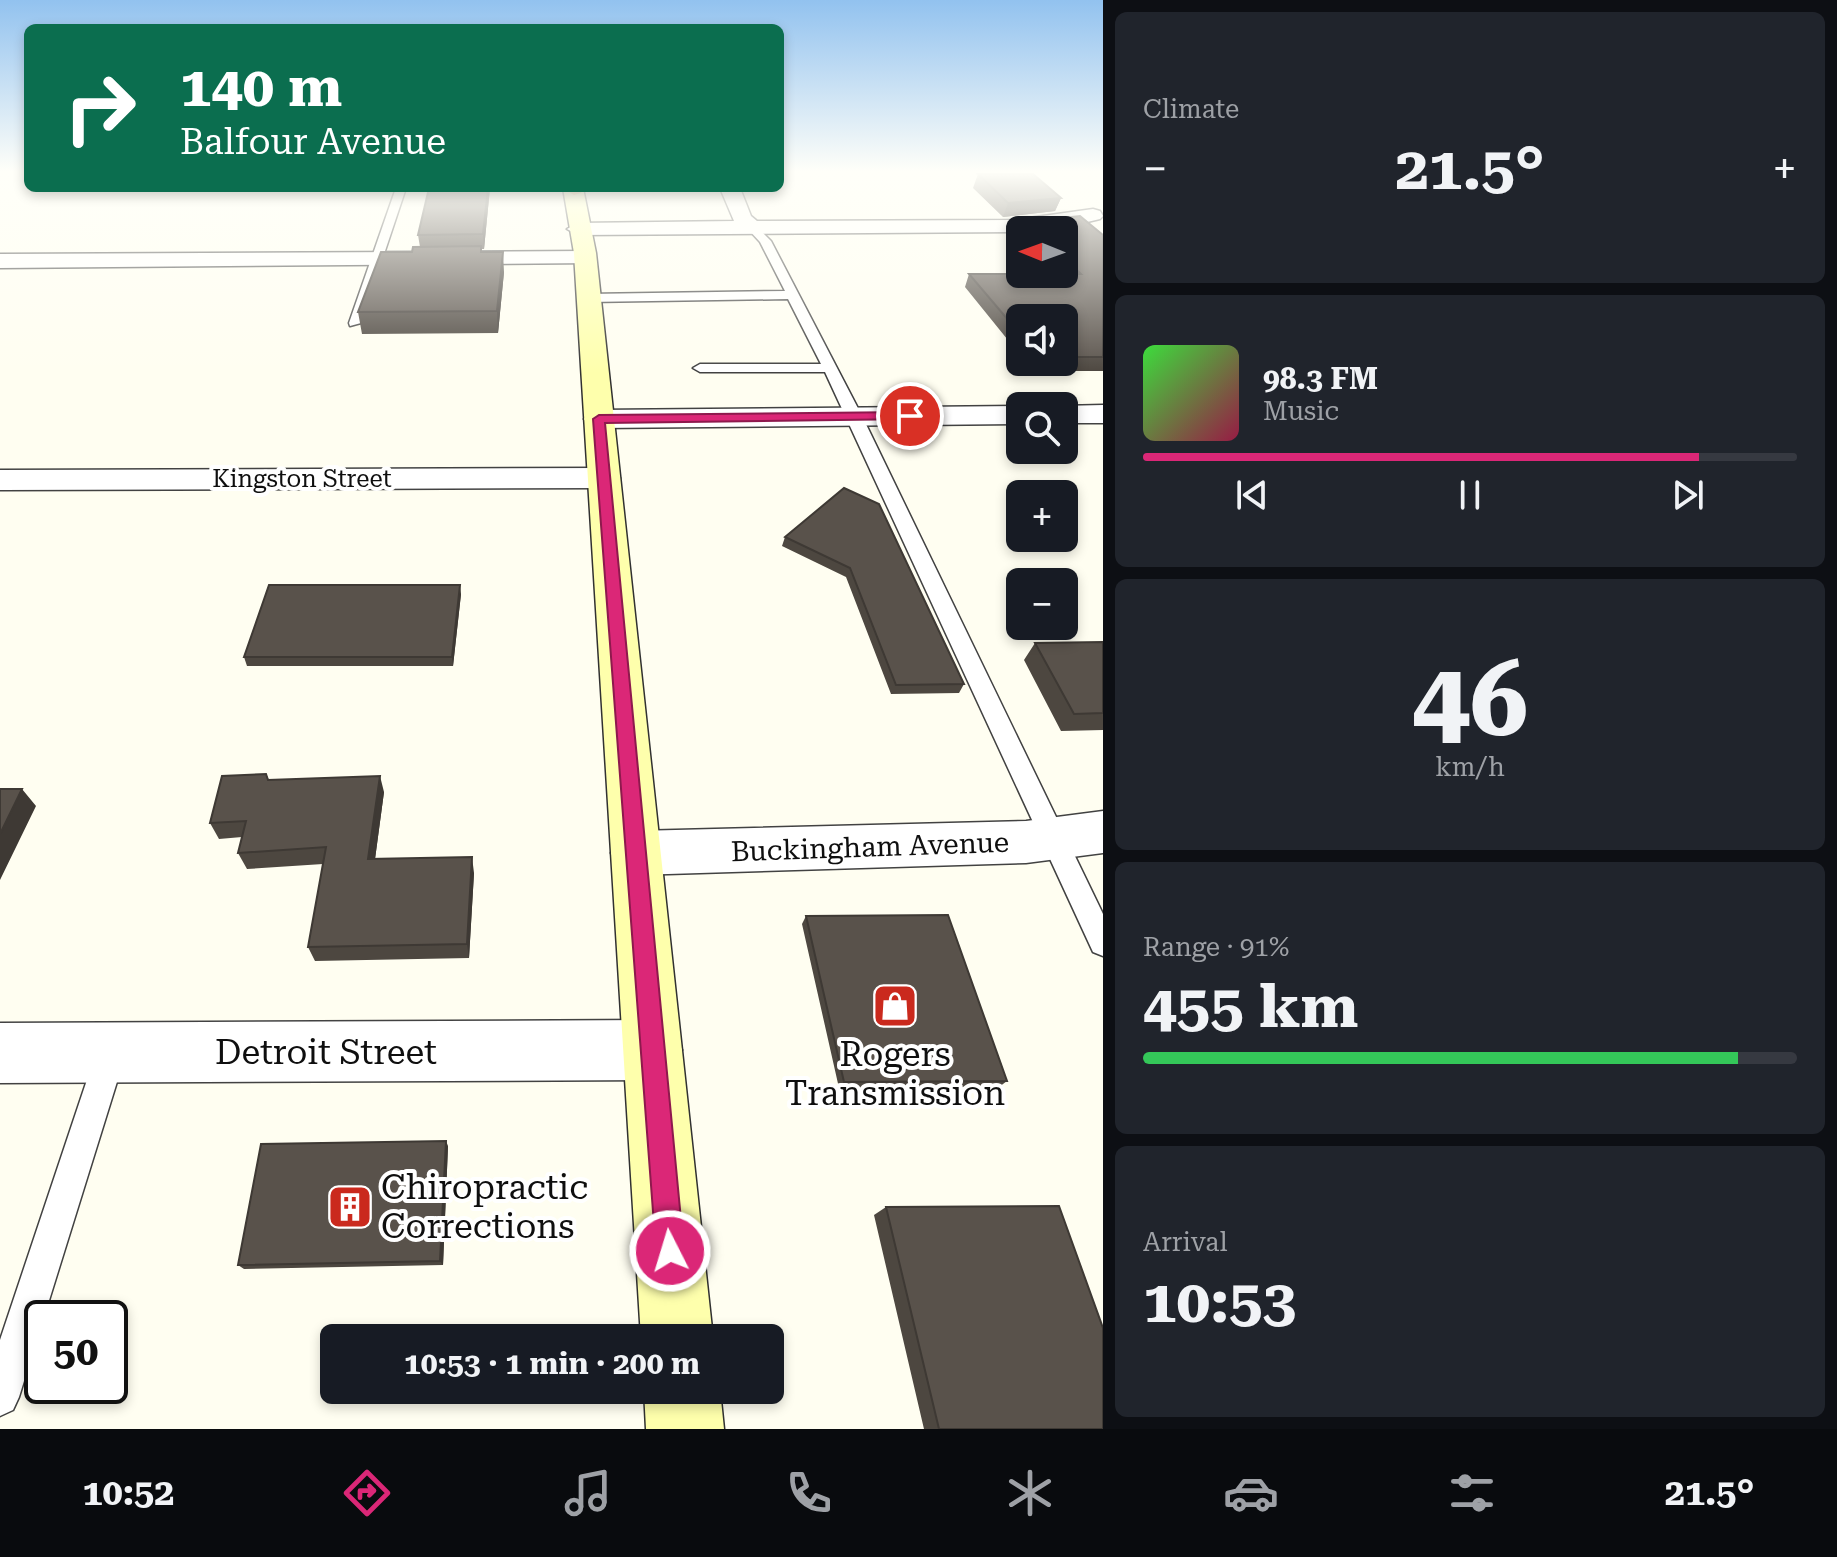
<!DOCTYPE html>
<meta charset="utf-8">
<style>
:root{--surface:#171b24;--page:#20242c;--text:#f1f3f6;--muted:#9ea1a6;--line:#363941;--accent:#db2777}
body{margin:0;font-family:"Roboto Serif",serif;background:var(--page);color:var(--text);height:100vh;display:flex;flex-direction:column;font-size:30px;white-space:nowrap}
*{box-sizing:border-box;margin:0}
p{font-size:26px;color:var(--muted)}
.icon{flex:none;width:44px;height:44px;fill:none;stroke:currentColor;stroke-width:2;stroke-linecap:round;stroke-linejoin:round}
.map{position:relative;flex:1;overflow:hidden}
.details{display:flex;flex-direction:column;gap:12px;padding:12px;background:#0d0f14;width:734px}
.details>*{flex:none}
.banner{position:absolute;left:24px;top:24px;width:760px;height:168px;border-radius:12px;box-shadow:0 4px 12px #0003;background:#0b6e4f;color:#fff;overflow:hidden}
.needle{width:52px;rotate:271deg}
.controls{position:absolute;left:1006px;top:216px;display:grid;gap:16px}
.controls a{display:grid;place-items:center;width:72px;height:72px;border-radius:12px;background:var(--surface);box-shadow:0 4px 12px #0003;font-size:40px}
.speed{position:absolute;left:24px;top:1300px;display:flex;gap:16px;font-size:40px;font-weight:700;text-align:center}
.speed>*{display:grid;place-content:center;width:104px;height:104px;border-radius:50%;background:var(--surface);box-shadow:0 4px 12px #0003;line-height:1}
.speed .limit{border:4px solid #111;border-radius:12px;background:#fff;color:#111}
.pin{position:absolute;display:grid;place-items:center;width:68px;height:68px;color:#fff;margin:-34px;border:4px solid #fff;border-radius:50%;box-shadow:0 2px 8px #0007}
.me{position:absolute;width:88px;margin:-44px;rotate:355deg;stroke-linejoin:round;filter:drop-shadow(0 0 6px #0008)}
.turn{display:flex;align-items:center;gap:28px;height:168px;padding:0 24px;font-size:36px}
.turn .icon{width:104px;height:104px;stroke-width:2.5}
.turn b{display:block;font-size:56px;line-height:68px}
.big{font-size:60px;font-weight:700;line-height:1.1}
.details .widget{flex:1;display:flex;flex-direction:column;justify-content:center;gap:12px;min-width:0;padding:0 28px;border-radius:12px;background:var(--page)}
.details .dial{align-items:center;gap:0}
.dial b{font-size:104px;line-height:1}
.song{display:flex;align-items:center;gap:24px}
.cover{width:96px;height:96px;border-radius:12px;background:linear-gradient(135deg,hsl(120 70% 55%),hsl(340 70% 35%))}
.played{height:8px;border-radius:4px;background:linear-gradient(90deg,var(--accent) 85%,var(--line) 85%)}
.keys{display:flex;justify-content:space-around;direction:ltr}
.heat{display:flex;justify-content:space-between;align-items:center;font-size:44px;direction:ltr}
.charge{height:12px;border-radius:6px;background:linear-gradient(90deg,#34c759 91%,var(--line) 0)}
.trip{position:absolute;left:320px;top:1324px;width:464px;height:80px;border-radius:12px;background:var(--surface);box-shadow:0 4px 12px #0003;font-weight:700;line-height:80px;text-align:center}
.dock{display:flex;height:128px;justify-content:space-around;align-items:center;background:#090b0e;color:var(--muted)}
.dock .icon{width:56px;height:56px}
.dock .current{color:var(--accent)}
.dock b{font-size:36px;color:var(--text)}
main{display:flex;flex:1;min-height:0}
.map>svg:first-child{display:block}
.lines{fill:none;stroke-linecap:round;stroke-linejoin:round}
.service-casing{stroke:#424242;stroke-width:3}
.minor-casing{stroke:#424242;stroke-width:3}
.secondary-casing{stroke:#313131;stroke-width:3}
.motorway-casing{stroke:#202020;stroke-width:3}
.service{fill:#fff;fill-rule:evenodd}
.minor{fill:#fff;fill-rule:evenodd}
.secondary{fill:#feffac;fill-rule:evenodd}
.motorway{fill:#fdb451;fill-rule:evenodd}
.wall{fill:#4d4740}
.shaded-wall{fill:#3e3934}
.building{fill:#59524b;stroke:#3e3934;stroke-width:2}
.route{fill:#db2777;stroke:#8e194d;stroke-width:2}
.labels{text-anchor:middle;dominant-baseline:central;stroke-width:8;stroke-linejoin:round;paint-order:stroke}
.far-street-label{font-size:24px;fill:#0f0f0f;stroke:#fff}
.street-label{font-size:28px;fill:#0f0f0f;stroke:#fff}
.near-street-label{font-size:34px;fill:#0f0f0f;stroke:#fff}
.near-poi-label{font-size:34px;fill:#0f0f0f;stroke:#fff}
</style>
<main>
<div class="map">
<svg width="1103" height="1429" viewBox="0 0 1103 1429">
<rect width="100%" height="100%" fill="#fffef1"/>
<g class="lines">
<g class="service-casing">
<path id="service" d="M396,188H406L361,323L350,326L349,323Z
M749,227H757L771,241L862,416L1103,914V956L1093,952L825,372H700L693,368L700,364H821L788,299L588,302L582,298L588,294L785,291L760,242L748,229Z
M110,1041L121,1045L125,1056L19,1397L13,1410L0,1416V1340L95,1056L99,1045Z"/>
</g>
<g class="minor-casing">
<path id="minor" d="M720,188H740L751,216L757,221L1015,220L1093,209L1100,211L1103,216L1100,219L1066,227L1015,232L578,235L567,229L578,223L734,221Z
M585,251L593,253L596,258L593,263L0,268V254Z
M1103,405V423H1064V406H1060Z
M1020,406V424L599,428L588,425L584,419L588,413L599,410Z
M603,468L615,471L620,478L615,485L603,488L0,490V470Z
M1103,811V853L1026,863L636,875L618,868L611,853L618,838L636,831L1026,821Z
M652,1020L673,1029L682,1050L673,1071L652,1080L0,1083V1023Z"/>
</g>
<g class="secondary-casing">
<path id="secondary" d="M563,188H583L596,253L713,1338H641L574,253Z
M644,1390H720L724,1429H646Z"/>
</g>
<g class="motorway-casing">
<path id="motorway" d="M584,188L581,193L574,195L564,189Z"/>
</g>
<use href="#service" class="service"/>
<use href="#minor" class="minor"/>
<use href="#secondary" class="secondary"/>
<use href="#motorway" class="motorway"/>
</g>
<path class="wall" d="M978,174L1061,198L1055,211L1003,217L973,188Z
M490,188L484,249H481L482,252L504,272L498,333L362,334L358,312L412,252L420,247L418,235Z
M1026,222L1103,235V371H1033L1026,362H1064V318H1020V355L965,287L969,274H1064V230H1023Z
M844,488L964,684L959,693L891,694L846,577L782,546L785,537Z
M461,594L453,666H247L244,657Z
M1103,642V730L1061,731L1024,660L1035,643Z
M266,774L269,780L384,792L375,859L474,873L469,958L315,961L308,947L323,864L247,869L238,853L242,837L219,839L210,823Z
M806,916L1007,1081L999,1087L839,1088L802,924Z
M448,1146L443,1265L244,1269L238,1265Z
M886,1207L1103,1429H924L874,1215Z"/>
<path class="shaded-wall" d="M488,188H490L484,249L483,234Z
M1061,198L1055,211L1003,217L1008,203Z
M503,252L504,272L498,333L497,311Z
M460,585L461,594L453,666L452,657Z
M380,776L384,792L373,874L368,859Z
M22,789L36,806L0,880V834Z
M472,857L474,873L469,958L467,944Z
M446,1141L448,1146L443,1265L440,1261Z"/>
<path class="building" d="M978,174H1033L1061,198L1008,203Z
M429,188H488L483,234L418,235Z
M1080,216L1103,235V357H1064V318H1020V334L969,274H1081L1064,258V230H1034L1026,222Z
M481,246V252H503L497,311L358,312L381,252H412L413,247Z
M844,488L879,504L964,684L896,685L850,568L785,537Z
M269,585H460L452,657H244Z
M1103,642V713L1074,714L1035,643Z
M266,774L268,780L380,776L368,859L472,857L467,944L308,947L326,847L238,853L246,821L210,823L222,776Z
M0,789H22L0,834Z
M948,915L1007,1081L844,1082L806,916Z
M446,1141L440,1261L238,1265L261,1144Z
M1059,1206L1103,1328V1429H939L886,1207Z"/>
<linearGradient id="sky" x2="0" y2="1"><stop stop-color="#92c2ef"/><stop offset="0.46" stop-color="#fffff9"/><stop offset="1" stop-color="#fffff9" stop-opacity="0"/></linearGradient>
<rect width="1103" height="373" fill="url(#sky)"/>
<path class="route" d="M910,412L916,416L914,419L605,423L684,1251L680,1261L670,1266L660,1261L656,1251L593,419L599,415Z"/>
<defs>
<g id="shop-square" transform="scale(2.3)"><rect x="-9" y="-9" width="18" height="18" rx="4" fill="#ca291d" stroke="#fff"/><path d="M-5-2.5h2.3a2.7 3.5 0 0 1 5.4 0H5L5.5 6h-11ZM-1.5-2.5h3a1.5 2.3 0 0 0-3 0Z" fill="#fff"/></g>
<g id="building-square" transform="scale(2.3)"><rect x="-9" y="-9" width="18" height="18" rx="4" fill="#ca291d" stroke="#fff"/><path d="M-4-6H4V6H1V3H-1V6H-4ZM-2.5-4.3h1.7v1.8h-1.7ZM.8-4.3h1.7v1.8H.8ZM-2.5-1h1.7V.8h-1.7ZM.8-1h1.7V.8H.8Z" fill="#fff"/></g>
</defs>
<g fill-rule="evenodd">
<use href="#shop-square" x="895" y="1006"/>
<use href="#building-square" x="350" y="1207"/>
</g>
<g class="labels">
<g class="far-street-label">
<text x="302" y="479">Kingston Street</text>
</g>
<g class="street-label">
<text transform="translate(870 847) rotate(-2)">Buckingham Avenue</text>
</g>
<g class="near-street-label">
<text x="326" y="1052">Detroit Street</text>
</g>
<g class="near-poi-label">
<text x="895" y="1054">Rogers<tspan x="895" dy="39">Transmission</tspan></text>
<text x="381" y="1187" text-anchor="start">Chiropractic<tspan x="381" dy="39">Corrections</tspan></text>
</g>
</g>
</svg>
<div class="controls">
<a><svg class="needle" viewBox="-14 -14 28 28"><path d="M0-13l5 13h-10z" fill="#e53935"/><path d="M0 13l5-13h-10z" fill="#9ea1a6"/></svg></a>
<a><svg class="icon" aria-label="sound" viewBox="0 0 24 24"><path d="M4 9h4l5-4v14l-5-4H4zM17 9q2 3 0 6"/></svg></a>
<a><svg class="icon" aria-label="search" viewBox="0 0 24 24"><circle cx="10" cy="10" r="6"/><path d="M15 15l6 6"/></svg></a>
<a>+</a>
<a>−</a>
</div>
<div class="speed"><div class="limit">50</div></div>
<div class="pin" style="left:910px;top:416px;background:#d93025"><svg class="icon" aria-label="arrive" viewBox="0 0 24 24"><path d="M6 21V4h12l-3 4 3 4H6"/></svg></div>
<svg class="me" style="left:670px;top:1251px" viewBox="-20 -20 40 40"><circle r="17" fill="#db2777" stroke="#fff" stroke-width="3"/><path d="M0-11L8 9 0 5-8 9z" fill="#fff"/></svg>
<div class="trip">10:53 · 1 min · 200 m</div>
<div class="banner">
<div class="turn"><svg class="icon" aria-label="right" viewBox="0 0 24 24"><path d="M7 20v-9h11M14 6l5 5-5 5"/></svg><div><b>140 m</b>Balfour Avenue</div></div>
</div>
</div>
<section class="details">
<div class="widget"><p>Climate</p>
<div class="heat"><a>−</a><b class="big">21.5°</b><a>+</a></div>
</div>
<div class="widget">
<div class="song"><i class="cover"></i><div><b>98.3 FM</b><p>Music</p></div></div>
<div class="played"></div>
<div class="keys"><svg class="icon" aria-label="previous" viewBox="0 0 24 24"><path d="M18 5L8 12l10 7zM5 5v14"/></svg><svg class="icon" aria-label="pause" viewBox="0 0 24 24"><path d="M8 5v14M16 5v14"/></svg><svg class="icon" aria-label="next" viewBox="0 0 24 24"><path d="M6 5l10 7-10 7zM19 5v14"/></svg></div>
</div>
<div class="widget dial"><b>46</b><p>km/h</p></div>
<div class="widget"><p>Range · 91%</p><b class="big">455 km</b><div class="charge"></div></div>
<div class="widget"><p>Arrival</p><b class="big">10:53</b></div>
</section>
</main>
<nav class="dock">
<b>10:52</b>
<svg class="icon current" aria-label="directions" viewBox="0 0 24 24"><path d="M12 3l9 9-9 9-9-9zM9 14v-3h6M13 9l2 2-2 2"/></svg>
<svg class="icon" aria-label="music" viewBox="0 0 24 24"><path d="M9 18V5l10-2v13"/><circle cx="6" cy="18" r="3"/><circle cx="16" cy="16" r="3"/></svg>
<svg class="icon" aria-label="phone" viewBox="0 0 24 24"><path d="M5 4h4l2 5-3 2q2 4 5 5l2-3 5 2v4C11 20 4 13 5 4z"/></svg>
<svg class="icon" aria-label="climate" viewBox="0 0 24 24"><path d="M12 3v18M4 7l16 10M4 17L20 7"/></svg>
<svg class="icon" aria-label="car" viewBox="0 0 24 24"><path d="M5 17H2v-5l4-1 3-4h7l3 4 3 1v5h-3M9 17h6M6 11h13"/><circle cx="7" cy="17" r="2"/><circle cx="17" cy="17" r="2"/></svg>
<svg class="icon" aria-label="filters" viewBox="0 0 24 24"><path d="M4 7h16M4 17h16"/><circle cx="9" cy="7" r="2"/><circle cx="15" cy="17" r="2"/></svg>
<b>21.5°</b>
</nav>
